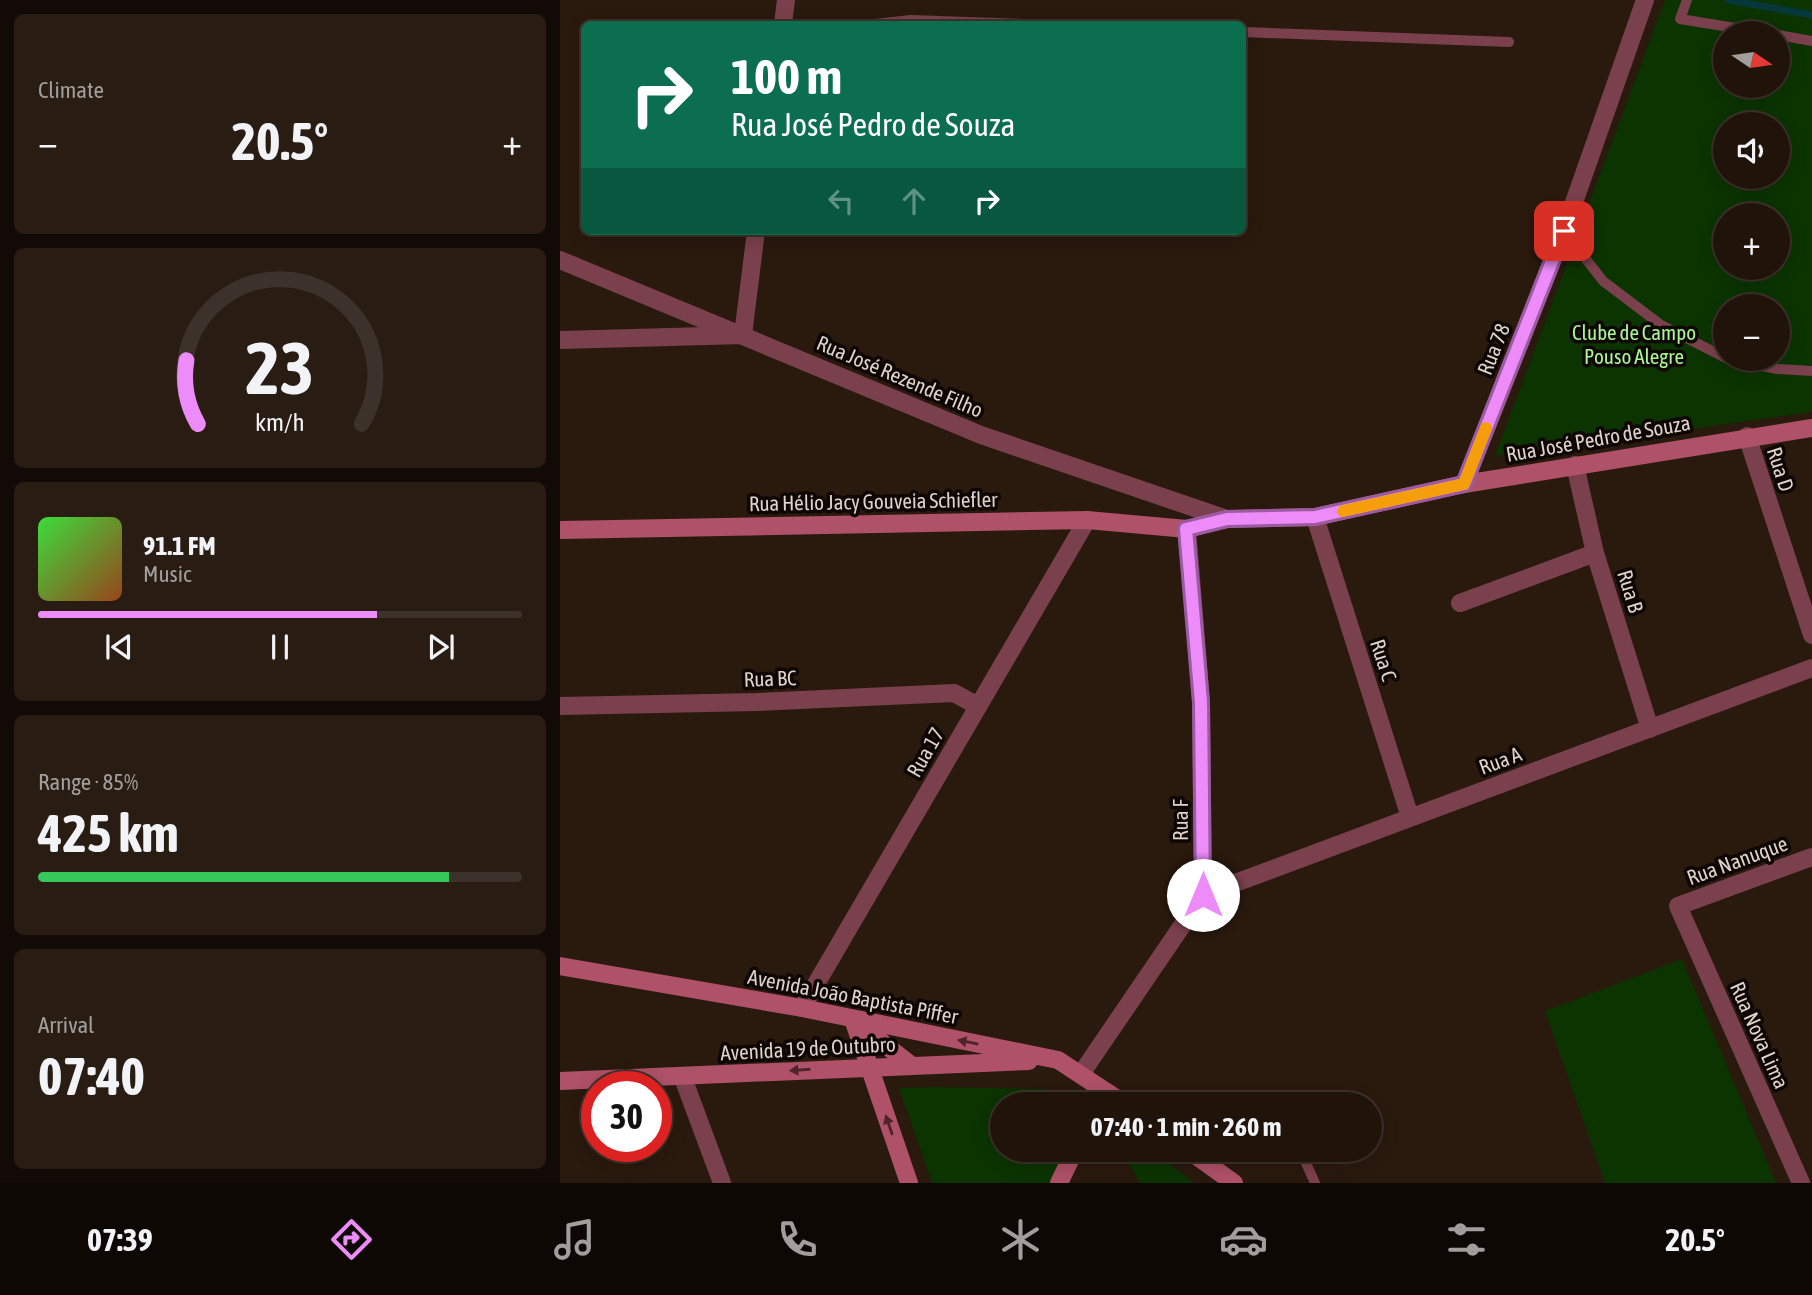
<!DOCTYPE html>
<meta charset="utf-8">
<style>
:root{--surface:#20130a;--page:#281c13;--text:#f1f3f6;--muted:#a29e9c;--line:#3d322b;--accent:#ed8cf9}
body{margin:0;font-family:"Asap Condensed",sans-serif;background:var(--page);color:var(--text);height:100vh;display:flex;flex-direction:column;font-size:26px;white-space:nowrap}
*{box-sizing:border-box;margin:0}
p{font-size:23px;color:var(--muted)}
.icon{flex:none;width:38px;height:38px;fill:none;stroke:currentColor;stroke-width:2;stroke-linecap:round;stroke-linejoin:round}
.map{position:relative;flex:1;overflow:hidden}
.panel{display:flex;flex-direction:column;gap:14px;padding:14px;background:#120a06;width:560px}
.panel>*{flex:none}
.hud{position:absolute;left:21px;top:21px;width:665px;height:214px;border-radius:10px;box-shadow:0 4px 18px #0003,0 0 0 2px var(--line);background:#0b6e4f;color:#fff;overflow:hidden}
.needle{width:46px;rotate:103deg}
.buttons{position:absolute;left:1153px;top:21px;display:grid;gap:14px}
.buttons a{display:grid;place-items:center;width:77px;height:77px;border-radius:50%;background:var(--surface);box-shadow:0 4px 18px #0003,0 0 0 2px var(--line);font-size:35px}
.speed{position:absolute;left:21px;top:1071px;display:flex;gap:14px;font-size:35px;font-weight:700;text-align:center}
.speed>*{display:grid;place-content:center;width:91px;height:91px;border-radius:50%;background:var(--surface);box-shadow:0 4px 18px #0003,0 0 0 2px var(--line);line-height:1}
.speed .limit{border:10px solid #d22;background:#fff;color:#111}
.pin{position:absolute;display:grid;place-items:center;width:60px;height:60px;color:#fff;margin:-30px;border-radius:14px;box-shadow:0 4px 10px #0006}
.me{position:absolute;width:77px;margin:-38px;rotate:0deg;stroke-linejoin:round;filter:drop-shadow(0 0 5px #0008)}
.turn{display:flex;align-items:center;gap:24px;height:147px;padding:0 35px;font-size:32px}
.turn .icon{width:91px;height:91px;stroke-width:2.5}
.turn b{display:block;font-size:49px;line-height:60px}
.lanes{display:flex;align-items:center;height:66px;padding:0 35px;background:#0003;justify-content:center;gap:35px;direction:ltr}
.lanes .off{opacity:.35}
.big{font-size:52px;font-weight:700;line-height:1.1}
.panel .card{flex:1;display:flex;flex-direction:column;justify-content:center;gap:10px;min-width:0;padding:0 24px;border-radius:10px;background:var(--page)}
.panel .dial{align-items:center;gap:0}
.dial svg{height:182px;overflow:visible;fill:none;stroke:var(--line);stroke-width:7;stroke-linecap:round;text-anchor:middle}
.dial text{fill:var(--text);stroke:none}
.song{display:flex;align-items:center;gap:21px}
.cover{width:84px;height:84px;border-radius:10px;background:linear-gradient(135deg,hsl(120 70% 55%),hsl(20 70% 35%))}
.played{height:7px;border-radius:4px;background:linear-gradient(90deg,var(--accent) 70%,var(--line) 70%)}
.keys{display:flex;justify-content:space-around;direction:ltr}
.heat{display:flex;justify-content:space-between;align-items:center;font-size:38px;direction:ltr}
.charge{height:10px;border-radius:5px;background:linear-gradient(90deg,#34c759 85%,var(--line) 0)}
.trip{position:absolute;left:430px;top:1092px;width:392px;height:70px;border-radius:35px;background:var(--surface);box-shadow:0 4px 18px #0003,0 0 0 2px var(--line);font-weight:700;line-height:70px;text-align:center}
.menu{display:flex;height:112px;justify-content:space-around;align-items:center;background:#0d0804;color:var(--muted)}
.menu .icon{width:49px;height:49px}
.menu .selected{color:var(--accent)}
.menu b{font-size:32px;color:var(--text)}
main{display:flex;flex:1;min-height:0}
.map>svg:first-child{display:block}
.green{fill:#0b3400;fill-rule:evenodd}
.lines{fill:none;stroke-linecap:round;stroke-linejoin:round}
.stream{stroke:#06373a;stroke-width:7}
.lane{stroke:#7b404d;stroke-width:10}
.street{stroke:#7b404d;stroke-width:18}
.secondary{stroke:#af5168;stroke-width:18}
.oneway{fill:#4e242b}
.route-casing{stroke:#9a5ba2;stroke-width:18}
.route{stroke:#ed8cf9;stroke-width:12}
.slow{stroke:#f59e0b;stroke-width:12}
.labels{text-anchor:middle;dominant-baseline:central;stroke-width:7;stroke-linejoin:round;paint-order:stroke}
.park-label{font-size:21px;fill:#a9f792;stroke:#0d0603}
.street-label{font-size:21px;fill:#dfd3cb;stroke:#0d0603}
</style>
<main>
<section class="panel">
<div class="card"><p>Climate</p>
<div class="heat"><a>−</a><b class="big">20.5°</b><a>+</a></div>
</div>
<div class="card dial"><svg viewBox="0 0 100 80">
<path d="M14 69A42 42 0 1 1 86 69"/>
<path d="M14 69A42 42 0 0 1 9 41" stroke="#ed8cf9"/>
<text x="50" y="56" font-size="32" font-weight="700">23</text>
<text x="50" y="72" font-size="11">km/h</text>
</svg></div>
<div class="card">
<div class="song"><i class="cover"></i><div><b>91.1 FM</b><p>Music</p></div></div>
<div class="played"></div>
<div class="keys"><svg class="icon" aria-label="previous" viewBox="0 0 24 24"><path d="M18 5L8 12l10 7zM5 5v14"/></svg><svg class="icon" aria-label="pause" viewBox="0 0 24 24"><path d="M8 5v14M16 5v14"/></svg><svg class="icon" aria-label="next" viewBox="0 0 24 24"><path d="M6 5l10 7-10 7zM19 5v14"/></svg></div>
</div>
<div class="card"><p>Range · 85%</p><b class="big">425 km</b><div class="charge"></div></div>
<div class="card"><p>Arrival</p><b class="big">07:40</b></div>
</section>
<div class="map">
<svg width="1252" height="1183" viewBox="0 0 1252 1183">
<rect width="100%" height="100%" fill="#2a190d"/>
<path class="green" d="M1105,0H1252V412L935,456ZM1166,33H1218V86H1166ZM1166,124H1218V177H1166ZM1166,215H1218V268H1166ZM1166,306H1218V359H1166Z
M1122,959L1216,1183H1045L985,1011Z
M374,1087L487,1089L522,1104H443V1150H507L491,1183H372L339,1088Z
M561,1150H592L634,1183H580Z"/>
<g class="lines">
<path class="stream" d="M1168,0L1252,15"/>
<path class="lane" d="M1127,0L1120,19L1206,33
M315,24L351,20L466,24
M682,32L949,42
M1218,35L1252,41
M1004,231L1043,281L1101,325L1166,358
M1168,359L1217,369L1252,371
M740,1150L755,1183"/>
<path class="street" d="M223,24L226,0
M0,260L421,435L667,519
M0,340L183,335L196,231
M1187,436L1252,635
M1015,465L1035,553L1090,729
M904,484L1004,231L1085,0
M755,517L850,817
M900,603L1035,553
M0,706L197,702L394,693L418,706
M643,895L1252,668
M242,1008L527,520
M521,1074L643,895L641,702L627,529
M123,1078L162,1183
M1241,1183L1118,906L1252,857"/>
<path class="secondary" d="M0,530L527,520L627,529L667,519L755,517L904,484L1252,428
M0,966L242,1008L498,1060L565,1104
M293,1019L349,1183
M296,1022L351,1065
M0,1081L469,1061
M628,1150L674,1183
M499,1183L515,1150"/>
</g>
<defs><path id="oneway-solid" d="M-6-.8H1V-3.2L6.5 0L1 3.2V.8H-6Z" transform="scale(1.75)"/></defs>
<g class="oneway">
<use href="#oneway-solid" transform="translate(408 1042) rotate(-169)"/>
<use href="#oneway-solid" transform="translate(240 1070) rotate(176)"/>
<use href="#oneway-solid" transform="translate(329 1125) rotate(-109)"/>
</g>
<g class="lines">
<g class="route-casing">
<path id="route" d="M643,895L641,702L626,529L667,519L755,517L904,484L1004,231"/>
</g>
<use href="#route" class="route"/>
<path class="slow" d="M783,511L904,484L926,428"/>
</g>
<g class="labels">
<g class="park-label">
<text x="1074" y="332">Clube de Campo<tspan x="1074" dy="24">Pouso Alegre</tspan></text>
</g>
<g class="street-label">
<text transform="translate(933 349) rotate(-68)">Rua 78</text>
<text transform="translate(340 376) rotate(23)">Rua José Rezende Filho</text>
<text transform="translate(1038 438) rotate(-10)">Rua José Pedro de Souza</text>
<text transform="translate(1221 469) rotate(72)">Rua D</text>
<text transform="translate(313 501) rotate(-1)">Rua Hélio Jacy Gouveia Schiefler</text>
<text transform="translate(1071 591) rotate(73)">Rua B</text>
<text transform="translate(824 660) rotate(72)">Rua C</text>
<text transform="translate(210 678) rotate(-2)">Rua BC</text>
<text transform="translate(365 752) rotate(-60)">Rua 17</text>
<text transform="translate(940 760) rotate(-20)">Rua A</text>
<text transform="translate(620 820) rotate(-90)">Rua F</text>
<text transform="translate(1177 860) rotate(-20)">Rua Nanuque</text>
<text transform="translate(293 996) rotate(11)">Avenida João Baptista Píffer</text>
<text transform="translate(1200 1035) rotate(66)">Rua Nova Lima</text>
<text transform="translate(248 1048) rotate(-3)">Avenida 19 de Outubro</text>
</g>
</g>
</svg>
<div class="buttons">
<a><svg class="needle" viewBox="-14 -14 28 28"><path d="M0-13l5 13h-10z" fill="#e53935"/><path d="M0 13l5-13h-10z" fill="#a29e9c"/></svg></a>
<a><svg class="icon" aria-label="sound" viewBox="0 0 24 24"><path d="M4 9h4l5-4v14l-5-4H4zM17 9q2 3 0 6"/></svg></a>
<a>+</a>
<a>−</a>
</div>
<div class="speed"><div class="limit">30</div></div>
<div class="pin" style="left:1004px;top:231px;background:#d93025"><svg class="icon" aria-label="arrive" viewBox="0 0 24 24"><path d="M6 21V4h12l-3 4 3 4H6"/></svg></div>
<svg class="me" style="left:643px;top:895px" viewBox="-20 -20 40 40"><circle r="19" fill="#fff"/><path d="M0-13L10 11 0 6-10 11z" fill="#ed8cf9"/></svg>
<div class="trip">07:40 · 1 min · 260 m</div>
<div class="hud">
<div class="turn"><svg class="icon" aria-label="right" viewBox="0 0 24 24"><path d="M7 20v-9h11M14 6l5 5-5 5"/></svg><div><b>100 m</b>Rua José Pedro de Souza</div></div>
<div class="lanes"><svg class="icon off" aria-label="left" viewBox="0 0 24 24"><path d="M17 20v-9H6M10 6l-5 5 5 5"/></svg><svg class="icon off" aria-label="ahead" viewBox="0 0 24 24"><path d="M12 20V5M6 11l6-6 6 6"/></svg><svg class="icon" aria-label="right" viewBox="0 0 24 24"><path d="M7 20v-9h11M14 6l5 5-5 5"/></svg></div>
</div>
</div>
</main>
<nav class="menu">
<b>07:39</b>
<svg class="icon selected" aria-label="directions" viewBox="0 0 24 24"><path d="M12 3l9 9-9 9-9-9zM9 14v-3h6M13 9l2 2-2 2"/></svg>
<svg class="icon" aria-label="music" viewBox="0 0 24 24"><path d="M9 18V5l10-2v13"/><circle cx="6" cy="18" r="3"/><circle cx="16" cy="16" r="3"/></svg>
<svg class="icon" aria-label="phone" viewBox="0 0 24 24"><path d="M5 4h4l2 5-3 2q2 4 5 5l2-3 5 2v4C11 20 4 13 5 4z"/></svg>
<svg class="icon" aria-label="climate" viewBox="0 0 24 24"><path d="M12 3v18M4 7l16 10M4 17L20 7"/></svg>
<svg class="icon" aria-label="car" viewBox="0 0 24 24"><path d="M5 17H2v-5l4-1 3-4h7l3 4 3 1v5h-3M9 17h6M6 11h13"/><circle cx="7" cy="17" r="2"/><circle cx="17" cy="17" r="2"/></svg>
<svg class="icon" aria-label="filters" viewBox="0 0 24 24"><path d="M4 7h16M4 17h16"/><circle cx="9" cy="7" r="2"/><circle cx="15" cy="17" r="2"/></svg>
<b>20.5°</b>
</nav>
